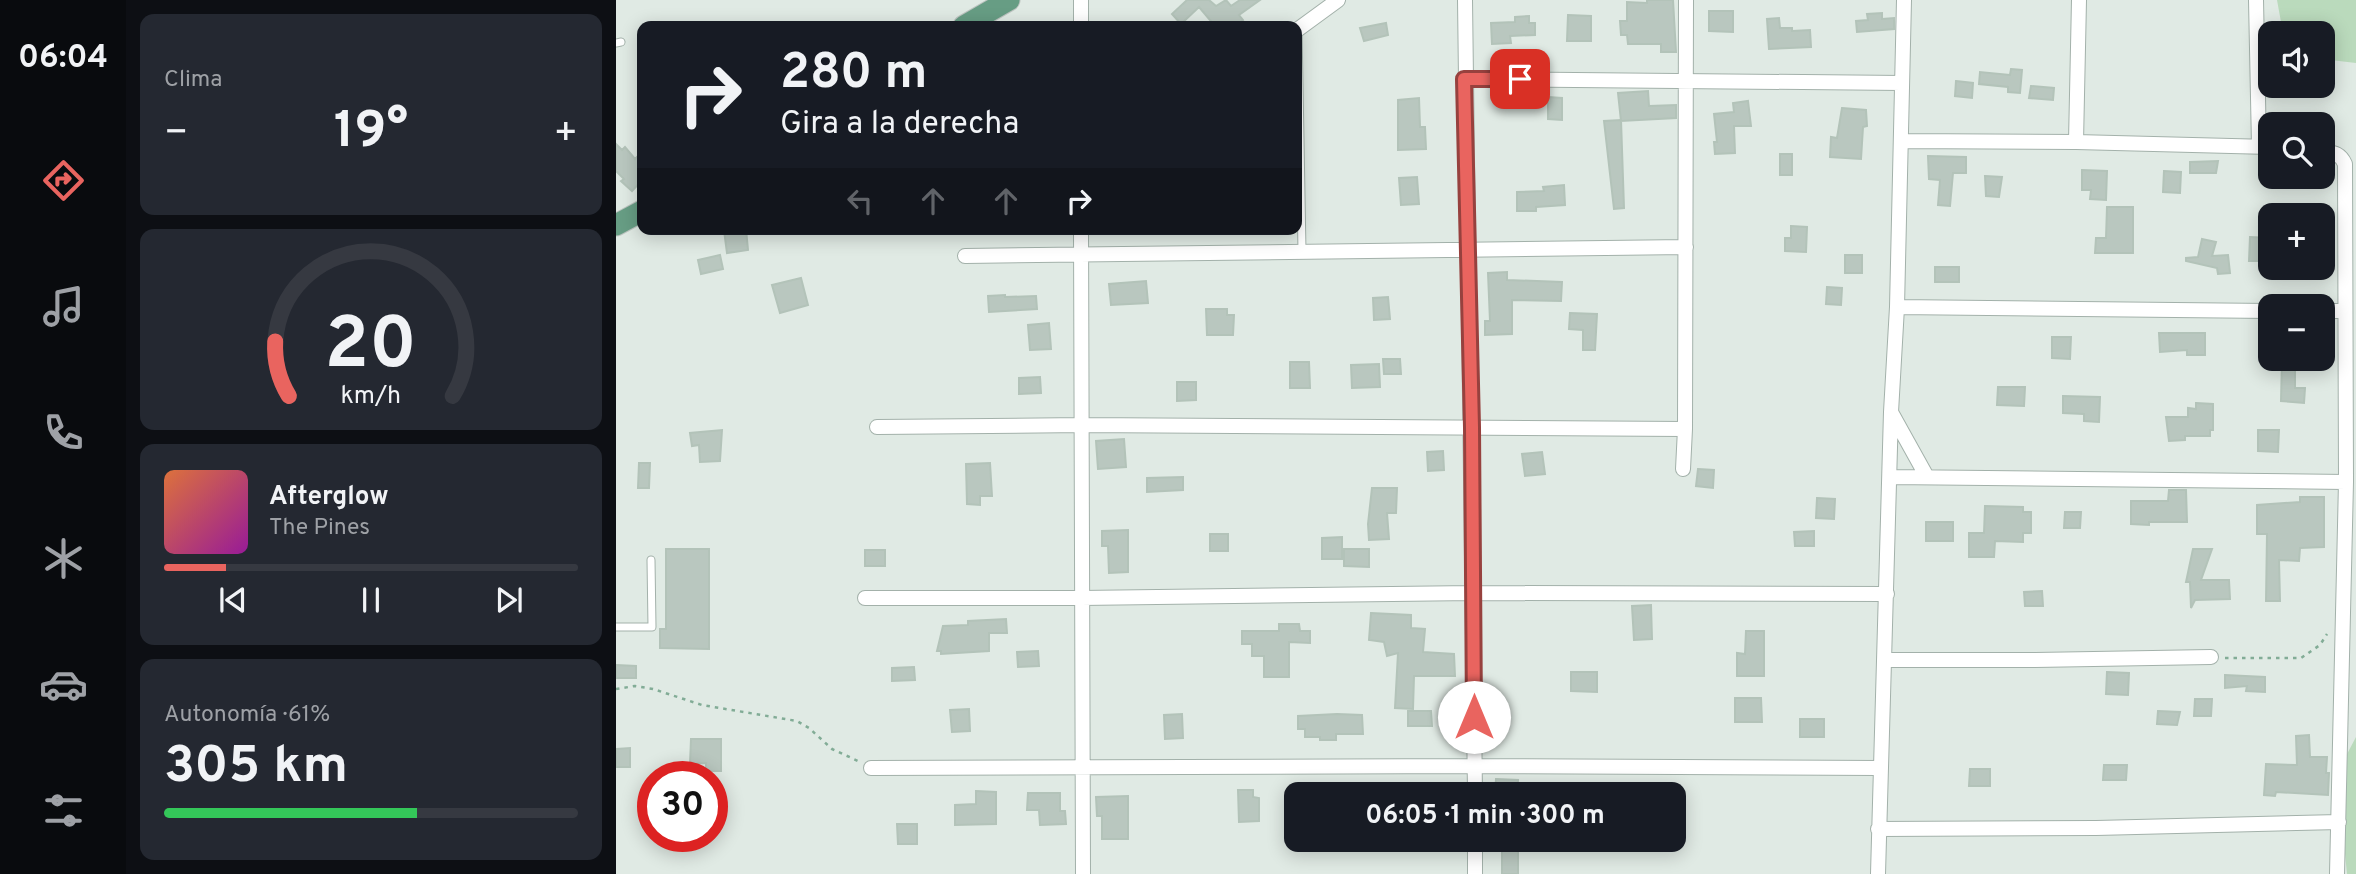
<!DOCTYPE html>
<html lang="es">
<meta charset="utf-8">
<style>
:root{--surface:#171b24;--page:#242831;--text:#f1f3f6;--muted:#9ea1a6;--line:#363941;--accent:#e9645f}
body{margin:0;font-family:Overpass,sans-serif;background:var(--page);color:var(--text);height:100vh;display:flex;flex-direction:column;font-size:26px;white-space:nowrap}
*{box-sizing:border-box;margin:0}
p{font-size:23px;color:var(--muted)}
.icon{flex:none;width:38px;height:38px;fill:none;stroke:currentColor;stroke-width:2;stroke-linecap:round;stroke-linejoin:round}
.map{position:relative;flex:1;overflow:hidden}
.panel{display:flex;flex-direction:column;gap:14px;padding:14px;background:#0d0f14;width:490px}
.panel>*{flex:none}
.hud{position:absolute;left:21px;top:21px;width:665px;height:214px;border-radius:14px;box-shadow:0 4px 18px #0003;background:#171b24;color:var(--text);overflow:hidden}
.controls{position:absolute;left:1642px;top:21px;display:grid;gap:14px}
.controls a{display:grid;place-items:center;width:77px;height:77px;border-radius:14px;background:var(--surface);box-shadow:0 4px 18px #0003;font-size:35px}
.speed{position:absolute;left:21px;top:761px;display:flex;gap:14px;font-size:35px;font-weight:700;text-align:center}
.speed>*{display:grid;place-content:center;width:91px;height:91px;border-radius:50%;background:var(--surface);box-shadow:0 4px 18px #0003;line-height:1}
.speed .limit{border:10px solid #d22;background:#fff;color:#111}
.pin{position:absolute;display:grid;place-items:center;width:60px;height:60px;color:#fff;margin:-30px;border-radius:14px;box-shadow:0 4px 10px #0006}
.me{position:absolute;width:77px;margin:-38px;rotate:0deg;stroke-linejoin:round;filter:drop-shadow(0 0 5px #0008)}
.turn{display:flex;align-items:center;gap:24px;height:147px;padding:0 28px;font-size:32px}
.turn .icon{width:91px;height:91px;stroke-width:2.5}
.turn b{display:block;font-size:49px;line-height:60px}
.lanes{display:flex;align-items:center;height:66px;padding:0 28px;background:#0003;justify-content:center;gap:35px;direction:ltr}
.lanes .off{opacity:.35}
.big{font-size:52px;font-weight:700;line-height:1.1}
.panel .tile{flex:1;display:flex;flex-direction:column;justify-content:center;gap:10px;min-width:0;padding:0 24px;border-radius:14px;background:var(--page)}
.panel .dial{align-items:center;gap:0}
.dial svg{height:182px;overflow:visible;fill:none;stroke:var(--line);stroke-width:7;stroke-linecap:round;text-anchor:middle}
.dial text{fill:var(--text);stroke:none}
.song{display:flex;align-items:center;gap:21px}
.cover{width:84px;height:84px;border-radius:10px;background:linear-gradient(135deg,hsl(20 70% 55%),hsl(300 70% 35%))}
.played{height:7px;border-radius:4px;background:linear-gradient(90deg,var(--accent) 15%,var(--line) 15%)}
.keys{display:flex;justify-content:space-around;direction:ltr}
.heat{display:flex;justify-content:space-between;align-items:center;font-size:38px;direction:ltr}
.charge{height:10px;border-radius:5px;background:linear-gradient(90deg,#34c759 61%,var(--line) 0)}
.trip{position:absolute;left:668px;top:782px;width:402px;height:70px;border-radius:14px;background:var(--surface);box-shadow:0 4px 18px #0003;font-weight:700;line-height:70px;text-align:center}
main{display:flex;flex:1;min-height:0}
.menu{display:flex;flex-direction:column;width:126px;justify-content:space-around;align-items:center;background:#090b0e;color:var(--muted)}
.menu .icon{width:49px;height:49px}
.menu .on{color:var(--accent)}
.menu b{font-size:32px;color:var(--text)}
.map>svg:first-child{display:block}
.green{fill:#badabc}
.building{fill:#b9c7bf;stroke:#b3c3b9;stroke-width:2}
.lines{fill:none;stroke-linecap:round;stroke-linejoin:round}
.service-casing{stroke:#a3b1aa;stroke-width:9}
.minor-casing{stroke:#a3b1aa;stroke-width:16}
.primary-casing{stroke:#bdc4c0;stroke-width:23}
.path{stroke:#82ac96;stroke-width:2.5;stroke-dasharray:3.5 5;stroke-linecap:butt}
.service{stroke:#fff;stroke-width:7}
.minor{stroke:#fff;stroke-width:14}
.primary{stroke:#679d84;stroke-width:21}
.route-casing{stroke:#97413e;stroke-width:18}
.route{stroke:#e9645f;stroke-width:12}
</style>
<main>
<nav class="menu">
<b>06:04</b>
<svg class="icon on" aria-label="directions" viewBox="0 0 24 24"><path d="M12 3l9 9-9 9-9-9zM9 14v-3h6M13 9l2 2-2 2"/></svg>
<svg class="icon" aria-label="music" viewBox="0 0 24 24"><path d="M9 18V5l10-2v13"/><circle cx="6" cy="18" r="3"/><circle cx="16" cy="16" r="3"/></svg>
<svg class="icon" aria-label="phone" viewBox="0 0 24 24"><path d="M5 4h4l2 5-3 2q2 4 5 5l2-3 5 2v4C11 20 4 13 5 4z"/></svg>
<svg class="icon" aria-label="climate" viewBox="0 0 24 24"><path d="M12 3v18M4 7l16 10M4 17L20 7"/></svg>
<svg class="icon" aria-label="car" viewBox="0 0 24 24"><path d="M5 17H2v-5l4-1 3-4h7l3 4 3 1v5h-3M9 17h6M6 11h13"/><circle cx="7" cy="17" r="2"/><circle cx="17" cy="17" r="2"/></svg>
<svg class="icon" aria-label="filters" viewBox="0 0 24 24"><path d="M4 7h16M4 17h16"/><circle cx="9" cy="7" r="2"/><circle cx="15" cy="17" r="2"/></svg>
</nav>
<section class="panel">
<div class="tile"><p>Clima</p>
<div class="heat"><a>−</a><b class="big">19°</b><a>+</a></div>
</div>
<div class="tile dial"><svg viewBox="0 0 100 80">
<path d="M14 69A42 42 0 1 1 86 69"/>
<path d="M14 69A42 42 0 0 1 8 45" stroke="#e9645f"/>
<text x="50" y="56" font-size="32" font-weight="700">20</text>
<text x="50" y="72" font-size="11">km/h</text>
</svg></div>
<div class="tile">
<div class="song"><i class="cover"></i><div><b>Afterglow</b><p>The Pines</p></div></div>
<div class="played"></div>
<div class="keys"><svg class="icon" aria-label="previous" viewBox="0 0 24 24"><path d="M18 5L8 12l10 7zM5 5v14"/></svg><svg class="icon" aria-label="pause" viewBox="0 0 24 24"><path d="M8 5v14M16 5v14"/></svg><svg class="icon" aria-label="next" viewBox="0 0 24 24"><path d="M6 5l10 7-10 7zM19 5v14"/></svg></div>
</div>
<div class="tile"><p>Autonomía · 61%</p><b class="big">305 km</b><div class="charge"></div></div>
</section>
<div class="map">
<svg width="1740" height="874" viewBox="0 0 1740 874">
<rect width="100%" height="100%" fill="#e0eae4"/>
<path class="green" d="M1661,0H1740V63L1706,59V33H1667Z
M1740,737V874H1731L1721,773Z"/>
<path class="building" d="M571,0H593L600,6L610,0L615,6L624,0H644L623,15L627,20L619,26H599L583,7L565,24L556,14Z
M1031,0H1057L1060,52H1045V44H1012L1011,35H1005L1004,21H1011V2L1031,3Z
M1093,11H1117V32L1093,31Z
M1266,13V19L1278,18V29L1241,32L1240,21L1252,20L1251,14Z
M952,15L975,16V41H951Z
M913,16V23H919V35L894,36L895,43L876,44L875,23L899,22V17Z
M1163,18L1164,28H1176V31L1194,30L1195,47L1153,49L1151,19Z
M770,23L772,35L748,41L744,28Z
M1395,69L1406,70L1404,93L1392,92V87L1363,84L1364,72L1394,75Z
M1340,81L1357,83L1356,98L1339,96Z
M1415,86L1438,88L1437,100L1413,98Z
M1032,91L1033,106L1060,105V118L1005,121L1002,93Z
M932,97L946,98V120L932,119Z
M803,98L804,127H809L810,149L782,150V100Z
M1132,101L1135,126H1118L1119,153L1099,154L1098,142H1101L1098,114L1118,112L1117,103Z
M1226,108L1250,110L1251,126L1247,127L1245,159L1214,157L1215,137L1221,138Z
M1005,120L1008,208L998,209L988,121Z
M0,144L6,150L9,147L19,159L26,152V180L16,191L5,181L8,179L0,171Z
M1164,154H1176V175H1164Z
M1312,156L1350,157V173H1337L1334,206L1322,205L1324,180L1313,179Z
M1602,161L1600,173H1574V162Z
M1466,170L1491,171L1490,200L1474,199L1475,190H1466Z
M1548,171L1565,172L1564,193L1547,192Z
M1369,176L1386,177L1383,197L1370,196Z
M801,177L803,204L785,205L783,178Z
M948,185L949,205L920,207V211H901V192L928,191L927,187Z
M1491,207H1517V253H1479L1480,238H1490Z
M1175,226L1191,227L1190,252L1169,251V238H1175Z
M115,229H130L132,250L111,253L108,230Z
M1634,237L1653,238L1652,261H1633Z
M1586,239L1600,242L1596,256L1612,255L1614,273L1602,274L1601,268L1570,261V258L1582,257Z
M104,255L107,269L85,274L82,260Z
M1229,255H1246V273H1229Z
M1319,267H1343V282H1319Z
M891,272V280L946,282L945,301L896,300V334L869,335V321H874L872,273Z
M185,278L192,305L164,313L156,285Z
M530,281L532,303L495,305L493,284Z
M1211,287L1226,288L1225,305L1210,304Z
M389,295V297L420,296L421,309L373,312L372,296Z
M772,297L774,319L758,320L757,298Z
M590,309H611V315H618L617,335H591Z
M954,313L981,314L979,350H967V330L953,329Z
M433,323L435,349L414,350L412,325Z
M1543,333H1589V355H1571V350L1544,352Z
M1436,337H1455L1454,359L1436,358Z
M767,359H784L785,374H768Z
M1666,359H1679V388H1689L1688,403L1665,401Z
M674,362H693L694,388H674Z
M763,364L764,387L736,388L735,365Z
M424,377L425,393L403,394V378Z
M561,382H580V400L561,401Z
M1382,387H1409L1408,406L1381,405Z
M1447,396L1484,397L1483,422L1468,421V414L1447,413Z
M1580,403L1597,404V430H1594V436H1569V440L1553,441L1550,417H1572V408L1580,409Z
M106,430L104,461L84,462L83,445L76,446L74,433Z
M1642,430H1663L1662,452L1642,451Z
M508,439L510,467L482,469L480,441Z
M827,451L828,470L812,471L811,452Z
M926,452L929,474L909,476L906,454Z
M23,463H34L33,488H22Z
M374,463L376,496H364V505L351,504L350,464Z
M1082,469L1098,470L1097,488L1080,486Z
M567,477V490L531,492V478Z
M756,488H781L780,513H771L773,539L753,540L752,524Z
M1553,490H1570L1571,522H1533V525L1515,524V501H1552Z
M1684,497H1708V547L1684,548L1683,561L1663,560L1664,601H1650L1651,534H1641V505L1684,502Z
M1201,498L1219,499L1218,519L1200,518Z
M1369,506L1407,507V512H1415V533H1407V542L1379,541L1378,557H1353V533H1368Z
M1449,512H1465L1464,528H1448Z
M1310,522H1337V541H1310Z
M512,530V572L493,573L492,546H486V531Z
M1198,531V546H1179L1178,532Z
M594,534H612V551H594Z
M726,537V559H706V538Z
M50,549H93V649L44,648V629H50Z
M728,549H753V567L728,566Z
M1577,549H1596L1585,580H1613L1614,599L1579,600L1575,608L1574,582H1570Z
M249,550H269V566H249Z
M1426,591L1427,606H1409L1408,592Z
M1035,605L1036,639L1018,640L1016,606Z
M755,613L795,615V628L809,629L807,652L838,654L839,676H798L797,709L779,708L782,653L771,656L768,642L753,640Z
M390,619L391,633H373V651L325,654V651H321L327,626L352,625V621Z
M663,624H683L684,631H694V643L673,642V677H648V656H636V644H626V631H663Z
M1130,631H1148V676H1121V653L1129,654Z
M422,651L423,666L402,667L401,652Z
M0,665L20,666V678H0Z
M298,667L299,680L276,681V668Z
M955,672H981V692L955,691Z
M1491,672L1513,673L1512,695L1490,694Z
M1609,675L1649,677V692L1630,691L1631,686L1609,688Z
M1119,698H1145L1146,722H1119Z
M1579,699H1596L1595,716H1578Z
M353,709L354,731L336,732L334,710Z
M792,711H815L816,726H792Z
M1542,711L1564,712L1561,725L1541,724Z
M566,714L567,738L549,739L548,715Z
M721,714L746,715L747,734H720V740H704V737H689V729H682V716Z
M1184,719H1208V737H1184Z
M1693,735L1694,757H1711L1710,773H1713L1712,795L1660,792L1659,796L1648,795L1650,764L1681,765L1680,736Z
M75,739H105V771H90V763L74,764Z
M14,748V767H0V749Z
M1488,765H1511L1510,780H1487Z
M1354,769H1374V786H1353Z
M880,779L902,780L901,794H879Z
M622,790H637V797L643,798V821L623,822Z
M360,791L380,792V824L339,825V805L360,804Z
M412,793H444V811H449L450,824L424,825L423,810H411Z
M512,796V839H486V816H481L480,797Z
M281,824H301V844H282Z
M886,840H902V874H886Z"/>
<g class="lines">
<g class="service-casing">
<path id="service" d="M682,29L686,251
M0,43L5,42
M0,627H36L35,560"/>
</g>
<g class="minor-casing">
<path id="minor" d="M465,0V26
M849,0L859,794
M1640,0L1643,146
M681,30L722,0
M848,79L1286,83
M1285,141L1460,142L1654,147
M1460,142L1463,0
M1706,151C1718,153 1724,153 1729,164L1730,482L1721,874
M465,229L467,874
M349,256L1070,247
M1281,307L1654,311
M1706,311H1729
M1276,414L1311,477
M261,427L467,425L1069,429L1067,469
M1069,429L1070,0
M1275,477L1730,482
M249,598H465L857,593L1271,594
M1269,660H1419L1595,657
M255,768L858,766L1263,768
M1262,829L1480,828L1723,822
M859,840V874
M1262,874L1275,412L1281,307L1288,0"/>
</g>
<g class="primary-casing">
<path id="primary" d="M348,26L393,0
M0,225L26,211"/>
</g>
<path class="path" d="M1609,658H1685L1704,645L1711,634
M0,689L19,686L37,689L86,705L181,721L193,728L216,749L242,761"/>
<use href="#service" class="service"/>
<use href="#minor" class="minor"/>
<use href="#primary" class="primary"/>
</g>
<g class="lines">
<g class="route-casing">
<path id="route" d="M858,717L856,427L848,79H904"/>
</g>
<use href="#route" class="route"/>
</g>
</svg>
<div class="controls">
<a><svg class="icon" aria-label="sound" viewBox="0 0 24 24"><path d="M4 9h4l5-4v14l-5-4H4zM17 9q2 3 0 6"/></svg></a>
<a><svg class="icon" aria-label="search" viewBox="0 0 24 24"><circle cx="10" cy="10" r="6"/><path d="M15 15l6 6"/></svg></a>
<a>+</a>
<a>−</a>
</div>
<div class="speed"><div class="limit">30</div></div>
<div class="pin" style="left:904px;top:79px;background:#d93025"><svg class="icon" aria-label="arrive" viewBox="0 0 24 24"><path d="M6 21V4h12l-3 4 3 4H6"/></svg></div>
<svg class="me" style="left:858px;top:717px" viewBox="-20 -20 40 40"><circle r="19" fill="#fff"/><path d="M0-13L10 11 0 6-10 11z" fill="#e9645f"/></svg>
<div class="trip">06:05 · 1 min · 300 m</div>
<div class="hud">
<div class="turn"><svg class="icon" aria-label="right" viewBox="0 0 24 24"><path d="M7 20v-9h11M14 6l5 5-5 5"/></svg><div><b>280 m</b>Gira a la derecha</div></div>
<div class="lanes"><svg class="icon off" aria-label="left" viewBox="0 0 24 24"><path d="M17 20v-9H6M10 6l-5 5 5 5"/></svg><svg class="icon off" aria-label="ahead" viewBox="0 0 24 24"><path d="M12 20V5M6 11l6-6 6 6"/></svg><svg class="icon off" aria-label="ahead" viewBox="0 0 24 24"><path d="M12 20V5M6 11l6-6 6 6"/></svg><svg class="icon" aria-label="right" viewBox="0 0 24 24"><path d="M7 20v-9h11M14 6l5 5-5 5"/></svg></div>
</div>
</div>
</main>
